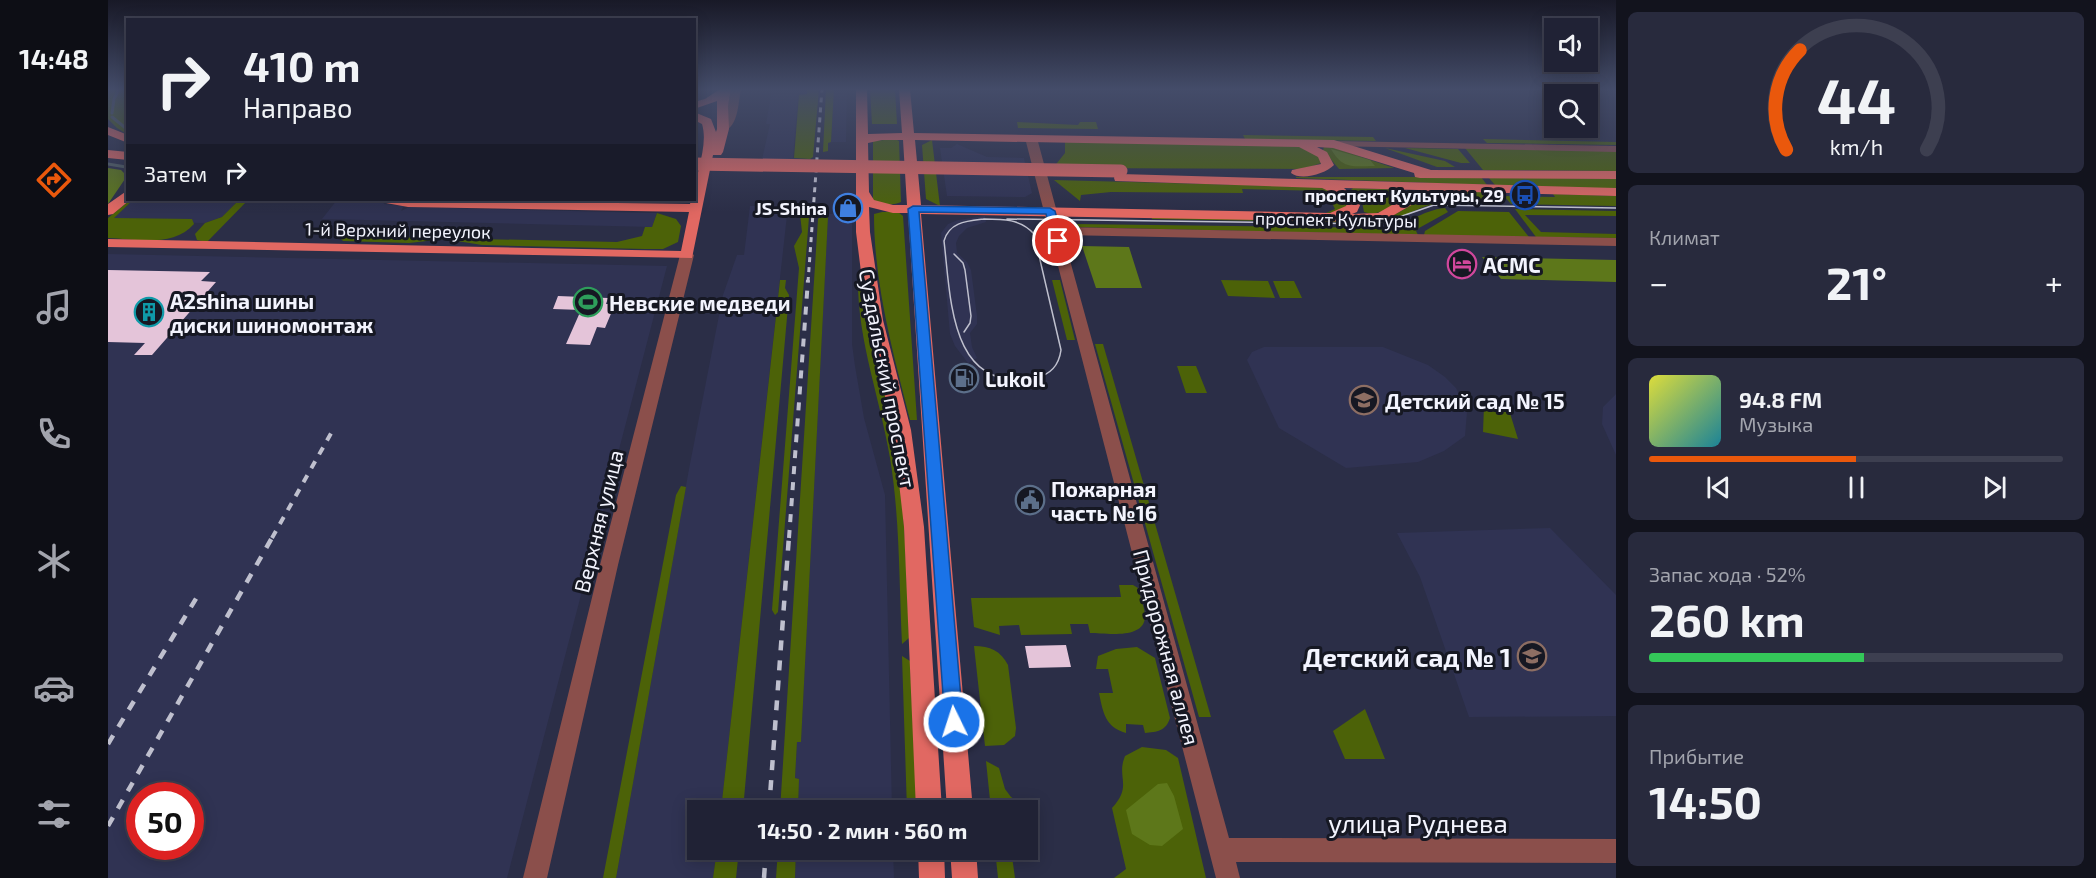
<!DOCTYPE html>
<html lang="ru">
<meta charset="utf-8">
<style>
:root{--surface:#202235;--page:#282a3d;--text:#f1f3f6;--muted:#a2a4ad;--line:#3d3f50;--accent:#ea580c}
body{margin:0;font-family:"Exo 2",sans-serif;background:var(--page);color:var(--text);height:100vh;display:flex;flex-direction:column;font-size:22px;white-space:nowrap}
*{box-sizing:border-box;margin:0}
p{font-size:20px;color:var(--muted)}
.icon{flex:none;width:33px;height:33px;fill:none;stroke:currentColor;stroke-width:2;stroke-linecap:round;stroke-linejoin:round}
.map{position:relative;flex:1;overflow:hidden}
.details{display:flex;flex-direction:column;gap:12px;padding:12px;background:#12131d;width:480px}
.details>*{flex:none}
.guide{position:absolute;left:18px;top:18px;width:570px;height:183px;border-radius:0px;box-shadow:0 3px 15px #0003,0 0 0 2px var(--line);background:#202235;color:var(--text);overflow:hidden}
.fabs{position:absolute;left:1436px;top:18px;display:grid;gap:12px}
.fabs a{display:grid;place-items:center;width:54px;height:54px;border-radius:0px;background:var(--surface);box-shadow:0 3px 15px #0003,0 0 0 2px var(--line);font-size:30px}
.speed{position:absolute;left:18px;top:782px;display:flex;gap:12px;font-size:30px;font-weight:700;text-align:center}
.speed>*{display:grid;place-content:center;width:78px;height:78px;border-radius:50%;background:var(--surface);box-shadow:0 3px 15px #0003,0 0 0 2px var(--line);line-height:1}
.speed .limit{border:9px solid #d22;background:#fff;color:#111}
.pin{position:absolute;display:grid;place-items:center;width:51px;height:51px;color:#fff;margin:-26px;border:3px solid #fff;border-radius:50%;box-shadow:0 2px 6px #0007}
.me{position:absolute;width:66px;margin:-33px;rotate:356deg;stroke-linejoin:round;filter:drop-shadow(0 0 4px #0008)}
.turn{display:flex;align-items:center;gap:21px;height:126px;padding:0 18px;font-size:27px}
.turn .icon{width:78px;height:78px;stroke-width:2.5}
.turn b{display:block;font-size:42px;line-height:51px}
.then{display:flex;align-items:center;height:57px;padding:0 18px;background:#0003;gap:12px;font-size:22px}
.big{font-size:45px;font-weight:700;line-height:1.1}
.details .card{flex:1;display:flex;flex-direction:column;justify-content:center;gap:9px;min-width:0;padding:0 21px;border-radius:9px;background:var(--page)}
.details .dial{align-items:center;gap:0}
.dial svg{height:156px;overflow:visible;fill:none;stroke:var(--line);stroke-width:7;stroke-linecap:round;text-anchor:middle}
.dial text{fill:var(--text);stroke:none}
.song{display:flex;align-items:center;gap:18px}
.cover{width:72px;height:72px;border-radius:9px;background:linear-gradient(135deg,hsl(60 70% 55%),hsl(190 70% 35%))}
.played{height:6px;border-radius:3px;background:linear-gradient(90deg,var(--accent) 50%,var(--line) 50%)}
.keys{display:flex;justify-content:space-around;direction:ltr}
.heat{display:flex;justify-content:space-between;align-items:center;font-size:33px;direction:ltr}
.charge{height:9px;border-radius:4px;background:linear-gradient(90deg,#34c759 52%,var(--line) 0)}
.trip{position:absolute;left:579px;top:800px;width:351px;height:60px;border-radius:0px;background:var(--surface);box-shadow:0 3px 15px #0003,0 0 0 2px var(--line);font-weight:700;line-height:60px;text-align:center}
main{display:flex;flex:1;min-height:0}
.menu{display:flex;flex-direction:column;width:108px;justify-content:space-around;align-items:center;background:#0d0e15;color:var(--muted)}
.menu .icon{width:42px;height:42px}
.menu .current{color:var(--accent)}
.menu b{font-size:27px;color:var(--text)}
.map>svg:first-child{display:block}
.built{fill:#303353;fill-rule:evenodd}
.green{fill:#4c6208}
.forest{fill:#5d771a}
.lines{fill:none;stroke-linecap:round;stroke-linejoin:round}
.stream{stroke:#515e62;stroke-width:3}
.building{fill:#e4c4d9}
.minor{fill:#8b4f4b;fill-rule:evenodd}
.major{fill:#e16862;fill-rule:evenodd}
.tram{stroke:#bfc0ce;stroke-width:1.5}
.rail-far2{stroke:#bfc0ce;stroke-width:3;stroke-dasharray:5 5;stroke-linecap:butt}
.rail-far1{stroke:#bfc0ce;stroke-width:4;stroke-dasharray:8 8;stroke-linecap:butt}
.rail{stroke:#bfc0ce;stroke-width:4.5;stroke-dasharray:10 10;stroke-linecap:butt}
.major-bridge{stroke:#e16862;stroke-width:13}
.route{fill:#1a73e8;stroke:#114b97;stroke-width:1.5}
.labels{text-anchor:middle;dominant-baseline:central;stroke-width:6;stroke-linejoin:round;paint-order:stroke}
.far-poi-label{font-size:18px;font-weight:bold;fill:#f3f4fe;stroke:#161823;text-anchor:end}
.far-street-label{font-size:18px;fill:#f3f4fe;stroke:#161823}
.poi-label{font-size:21px;font-weight:bold;fill:#f3f4fe;stroke:#161823;text-anchor:start}
.street-label{font-size:21px;fill:#f3f4fe;stroke:#161823}
.near-poi-label{font-size:26px;font-weight:bold;fill:#f3f4fe;stroke:#161823;text-anchor:end}
.near-street-label{font-size:26px;fill:#f3f4fe;stroke:#161823}
</style>
<main>
<nav class="menu">
<b>14:48</b>
<svg class="icon current" aria-label="directions" viewBox="0 0 24 24"><path d="M12 3l9 9-9 9-9-9zM9 14v-3h6M13 9l2 2-2 2"/></svg>
<svg class="icon" aria-label="music" viewBox="0 0 24 24"><path d="M9 18V5l10-2v13"/><circle cx="6" cy="18" r="3"/><circle cx="16" cy="16" r="3"/></svg>
<svg class="icon" aria-label="phone" viewBox="0 0 24 24"><path d="M5 4h4l2 5-3 2q2 4 5 5l2-3 5 2v4C11 20 4 13 5 4z"/></svg>
<svg class="icon" aria-label="climate" viewBox="0 0 24 24"><path d="M12 3v18M4 7l16 10M4 17L20 7"/></svg>
<svg class="icon" aria-label="car" viewBox="0 0 24 24"><path d="M5 17H2v-5l4-1 3-4h7l3 4 3 1v5h-3M9 17h6M6 11h13"/><circle cx="7" cy="17" r="2"/><circle cx="17" cy="17" r="2"/></svg>
<svg class="icon" aria-label="filters" viewBox="0 0 24 24"><path d="M4 7h16M4 17h16"/><circle cx="9" cy="7" r="2"/><circle cx="15" cy="17" r="2"/></svg>
</nav>
<div class="map">
<svg width="1508" height="878" viewBox="0 0 1508 878">
<rect width="100%" height="100%" fill="#2b2e47"/>
<path class="built" d="M664,89H697V94H690L685,158L695,159L694,164H653L662,124H658Z
M726,89H739L738,142H723Z
M849,144L879,157L916,158L924,193L917,197L839,196L832,148H843Z
M25,200H131L114,217L97,223L2,221Z
M229,200H275L276,204L296,206L293,211L301,207L549,213L544,227L214,219Z
M642,206H680L613,810H590V849H609L605,878H508L581,469L615,295L629,255H636Z
M720,214H744V344L747,366L756,418L777,495L784,810H690L691,779L687,778L689,742L693,741Z
M877,216L878,222L859,228L851,236L848,243L849,253L859,262L863,270L869,316V324L862,333L864,347L869,358L860,363L847,346L842,334L833,233L840,224L850,220Z
M0,254L559,266L399,878H0ZM32,795H82V846H32Z
M1156,347H1275L1320,365L1337,377L1348,388L1359,412L1357,436L1336,451L1310,462L1238,468L1171,428L1139,360L1144,352Z
M1508,394V455L1494,424L1495,407Z
M1442,528L1508,595V716L1361,717L1312,577L1289,533Z
M688,849H785L786,878H687Z"/>
<path class="green" d="M0,89H19V134L9,128L0,119Z
M699,89H711L705,157L702,159L686,158L691,95L699,94Z
M718,89H726L723,142L720,143V151L715,152Z
M762,89H787L789,124H764Z
M909,122L970,125L972,122H988L990,129L910,128Z
M1135,135L1265,137L1268,141L1137,139Z
M787,139L791,141L793,202C785,206 774,205 765,200V141Z
M1375,139L1508,142V145L1379,143Z
M824,140L832,206L818,199L814,145Z
M957,142L1183,146L1194,147L1210,154L1213,163L1196,169L945,168L957,153Z
M1216,147L1227,148L1286,168L1231,169L1215,150Z
M1277,148L1337,161L1347,167H1329Z
M1297,148L1350,149L1362,163H1353Z
M1357,148L1508,151V171L1375,170Z
M1188,177H1373L1379,185L1188,178Z
M1380,177L1508,179V189L1387,185Z
M946,180L1210,187L1226,191L1241,205L1231,212L1218,213L1227,209L1218,191L1134,189L1135,193L1003,192L973,195L972,201Z
M1245,188L1296,190L1302,195C1289,203 1272,218 1256,212L1254,202L1243,190Z
M1332,191L1384,192L1392,201L1331,200L1333,203C1310,205 1293,221 1270,223L1044,219L1043,216L1269,221C1293,216 1309,197 1332,191Z
M1445,194L1508,196V206L1403,204L1396,196L1447,197Z
M22,200H25L6,218L84,219L86,224C65,248 28,239 0,238V218Z
M131,200H140L99,242L89,240L87,234L97,223L114,217Z
M1337,208L1340,212L1311,228L1308,231L1310,235L965,227L964,224L1275,228C1298,226 1314,210 1337,208Z
M1407,209L1508,211V216L1417,215L1433,232L1508,234V238L1428,237Z
M1350,211L1401,212L1421,237L1316,235L1317,231Z
M774,212H790L795,216L809,420H802C785,352 766,285 766,214Z
M549,213L568,219L573,226L570,242L555,249H536L374,245L337,239L301,243L235,241L233,239L234,236L509,242L534,236L537,227H544Z
M692,214H700L701,217L670,612L667,615L664,610L691,268L686,246L694,232Z
M712,217H720L693,742H689L687,778L691,779L690,810H672L710,219Z
M750,278H752C760,325 774,371 783,417C797,490 798,564 801,638L794,644C791,582 792,519 782,458C772,398 749,339 750,278Z
M672,280H678L677,288L681,295L635,810H613Z
M944,280H952L967,340H959Z
M1113,280L1160,281L1167,298L1120,296Z
M1165,281H1186L1194,298H1172Z
M987,344H995L1103,717H1091Z
M1069,366H1088L1099,393H1078Z
M1376,406L1401,410L1410,439L1375,432Z
M573,486L578,487L508,878H495L568,495Z
M1011,585H1025L1030,588C1032,597 1037,608 1037,617C1036,640 997,633 982,633L980,624H962L964,634L913,635L911,625L891,626L892,635L866,627L863,598L1013,597Z
M866,646C882,646 893,651 900,665L908,728L907,736L896,745L877,746Z
M1029,647L1047,658L1062,718C1058,731 1049,732 1037,733L1035,725L1018,724V733C997,727 995,712 991,693H1005L1000,669H988L990,656L1008,649Z
M794,656L802,661L809,810H799Z
M1257,709L1277,759H1237L1225,731Z
M1034,747L1058,750L1070,758L1098,878H1006L1018,869L1004,808C1025,785 1008,778 1017,756Z
M878,761L891,768L897,789L903,797L922,809L883,810Z
M609,849H631L628,878H605Z
M670,849H688L687,878H668Z
M887,849H903L907,878H890Z"/>
<path class="forest" d="M1223,149L1262,160L1267,166C1245,166 1235,170 1223,149Z
M0,168L13,170L19,176L0,204Z
M974,246L1021,247L1034,288H988Z
M1374,257L1508,260V282L1393,279Z
M1059,783L1066,796L1075,829L1054,846L1042,845L1024,834L1018,810L1050,784Z"/>
<g class="lines">
<path class="stream" d="M4,113L6,99L11,89
M4,117L20,130
M0,164L18,167"/>
</g>
<path class="building" d="M0,270L102,272L93,281L108,282L44,355H26L37,343L0,342Z
M450,296L500,298L498,304H507L497,328L489,327L482,345L458,344L473,310L445,309Z
M958,645L963,667L921,668L917,646Z"/>
<g class="lines">
<path class="minor" d="M623,89H633C630,103 631,126 615,132L610,129L617,120Z
M923,135L929,138L953,227L1508,238V246L955,235L1121,838L1508,839V863L1128,862L1132,878H1108L917,138Z
M1226,141L1508,146V152L1222,146V142Z
M579,251L586,255L510,565L439,878H415L492,565L572,255Z"/>
<path class="major" d="M612,89H623L620,106L621,129L615,152L613,155H605L584,258L0,247V239L573,251L581,212L300,207L278,203L276,200L582,204L583,200H586C586,175 601,147 594,124L586,120V112L603,119L608,132L609,129V101L586,109V102L597,99Z
M748,89H759L760,134L794,133L791,89H802L806,133L1226,140L1323,170L1508,171V179L1312,178L1307,177L1306,173L1225,148L1209,147L1219,152L1226,165C1217,174 1193,181 1183,173L1184,170L1213,164L1210,157L1191,147L807,140L813,205L1222,213L1238,206L1239,204L1229,195L1214,188L1007,181L1006,178L1007,175L1012,174L1508,188V196L1328,191L1279,219L1264,222L813,214L865,810H839L800,213H785L761,207L762,232L775,320L803,430L816,527L834,810H808L796,527L785,430L759,320L748,232ZM774,140H795L799,205H785L766,200L761,192L760,143ZM1236,188L1310,190L1270,213L1244,214L1249,212L1253,203Z
M0,127L20,135V143L0,135Z
M0,150L20,152V160L0,158Z
M20,190V200H22L5,214L0,215V204Z
M810,849H836L837,878H811Z
M842,849H868L870,878H844Z"/>
<path class="tram" d="M876,219C895,219 913,219 926,234L953,350C951,365 942,375 927,378C842,394 843,300 836,241C841,222 859,221 876,219Z
M899,219L1271,224L1326,205L1508,208
M846,254L855,263L857,270L863,316L862,323L856,332"/>
<path class="rail-far2" d="M700,282L714,89"/>
<path class="rail-far1" d="M164,538L226,428
M681,538L700,280"/>
<path class="rail" d="M0,744L92,592
M661,810L681,536
M0,826L165,536
M656,878L658,849"/>
<path class="major-bridge" d="M586,164L1013,171"/>
</g>
<linearGradient id="sky" x2="0" y2="1"><stop stop-color="#181927"/><stop offset="0.42" stop-color="#444c69"/><stop offset="1" stop-color="#444c69" stop-opacity="0"/></linearGradient>
<rect width="1508" height="212" fill="url(#sky)"/>
<path class="route" d="M805,206L942,208L947,211L955,241L950,244L945,241L938,214L811,212L855,722L852,728L846,730L839,728L837,722L800,209Z"/>
<defs>
<g id="bus-ring" transform="scale(1.5)"><circle r="9.5" fill="#161823" stroke="#1a4fb4" stroke-width="1.5"/><path d="M-5-6H5V4H4V6H2V4H-2V6H-4V4H-5ZM-3.5-4V0h7V-4ZM-3.5 1.2v1.5H-2V1.2ZM2 1.2v1.5H3.5V1.2Z" fill="#1a4fb4"/></g>
<g id="shop-ring" transform="scale(1.5)"><circle r="9.5" fill="#161823" stroke="#3f7fe0" stroke-width="1.5"/><path d="M-5-2.5h2.3a2.7 3.5 0 0 1 5.4 0H5L5.5 6h-11ZM-1.5-2.5h3a1.5 2.3 0 0 0-3 0Z" fill="#3f7fe0"/></g>
<g id="hotel-ring" transform="scale(1.5)"><circle r="9.5" fill="#161823" stroke="#d1479c" stroke-width="1.5"/><path d="M-6-4.5h1.5V1H6V5H4.5V3h-9V5H-6ZM-4 0a1.8 1.8 0 1 1 3.6 0ZM.5 0V-2.5h3Q6-2.5 6 0Z" fill="#d1479c"/></g>
<g id="stadium-ring" transform="scale(1.5)"><circle r="9.5" fill="#161823" stroke="#2e9e5b" stroke-width="1.5"/><path d="M0-5a6.5 5 0 1 0 0 10a6.5 5 0 1 0 0-10ZM-3.5-1.8h7v3.6h-7Z" fill="#2e9e5b"/></g>
<g id="building-ring" transform="scale(1.5)"><circle r="9.5" fill="#161823" stroke="#0f9aa8" stroke-width="1.5"/><path d="M-4-6H4V6H1V3H-1V6H-4ZM-2.5-4.3h1.7v1.8h-1.7ZM.8-4.3h1.7v1.8H.8ZM-2.5-1h1.7V.8h-1.7ZM.8-1h1.7V.8H.8Z" fill="#0f9aa8"/></g>
<g id="fuel-ring" transform="scale(1.5)"><circle r="9.5" fill="#161823" stroke="#5c6f8a" stroke-width="1.5"/><path d="M-5.5-6h7V0h2V4h1.3V-2.5L3-4.5l.8-.8L6-3V5H2.5V1h-1V6h-7ZM-4.2-4.7v3.2H.2V-4.7Z" fill="#5c6f8a"/></g>
<g id="school-ring" transform="scale(1.5)"><circle r="9.5" fill="#161823" stroke="#8d6e63" stroke-width="1.5"/><path d="M0-5L7-2L0 1L-7-2ZM-4 1L0 2.5L4 1V4Q0 6-4 4Z" fill="#8d6e63"/></g>
<g id="civic-ring" transform="scale(1.5)"><circle r="9.5" fill="#161823" stroke="#5c6f8a" stroke-width="1.5"/><path d="M-.6-6.5H3V-4.5H.6V-3L4-1V1h2V6H-6V1h2V-1L-.6-3ZM-1.2 2.5V6h2.4V2.5Z" fill="#5c6f8a"/></g>
</defs>
<g fill-rule="evenodd">
<use href="#bus-ring" x="1417" y="195"/>
<use href="#shop-ring" x="740" y="208"/>
<use href="#hotel-ring" x="1354" y="264"/>
<use href="#stadium-ring" x="480" y="302"/>
<use href="#building-ring" x="41" y="312"/>
<use href="#fuel-ring" x="856" y="378"/>
<use href="#school-ring" x="1256" y="400"/>
<use href="#civic-ring" x="922" y="500"/>
<use href="#school-ring" x="1424" y="656"/>
</g>
<g class="labels">
<g class="far-poi-label">
<text x="1396" y="195">проспект Культуры, 29</text>
<text x="719" y="208">JS-Shina</text>
</g>
<g class="far-street-label">
<text transform="translate(1228 219) rotate(1)">проспект Культуры</text>
<text transform="translate(290 230) rotate(1)">1-й Верхний переулок</text>
</g>
<g class="poi-label">
<text x="1375" y="264">АСМС</text>
<text x="62" y="300">A2shina шины<tspan x="62" dy="24">диски шиномонтаж</tspan></text>
<text x="501" y="302">Невские медведи</text>
<text x="877" y="378">Lukoil</text>
<text x="1277" y="400">Детский сад № 15</text>
<text x="943" y="488">Пожарная<tspan x="943" dy="24">часть №16</tspan></text>
</g>
<g class="street-label">
<text transform="translate(780 378) rotate(79)">Суздальский проспект</text>
<text transform="translate(490 521) rotate(-76)">Верхняя улица</text>
<text transform="translate(1059 647) rotate(75)">Придорожная аллея</text>
</g>
<g class="near-poi-label">
<text x="1403" y="656">Детский сад № 1</text>
</g>
<g class="near-street-label">
<text x="1310" y="822">улица Руднева</text>
</g>
</g>
</svg>
<div class="fabs">
<a><svg class="icon" aria-label="sound" viewBox="0 0 24 24"><path d="M4 9h4l5-4v14l-5-4H4zM17 9q2 3 0 6"/></svg></a>
<a><svg class="icon" aria-label="search" viewBox="0 0 24 24"><circle cx="10" cy="10" r="6"/><path d="M15 15l6 6"/></svg></a>
</div>
<div class="speed"><div class="limit">50</div></div>
<div class="pin" style="left:950px;top:241px;background:#d93025"><svg class="icon" aria-label="arrive" viewBox="0 0 24 24"><path d="M6 21V4h12l-3 4 3 4H6"/></svg></div>
<svg class="me" style="left:846px;top:722px" viewBox="-20 -20 40 40"><circle r="17" fill="#1a73e8" stroke="#fff" stroke-width="3"/><path d="M0-11L8 9 0 5-8 9z" fill="#fff"/></svg>
<div class="trip">14:50 · 2 мин · 560 m</div>
<div class="guide">
<div class="turn"><svg class="icon" aria-label="right" viewBox="0 0 24 24"><path d="M7 20v-9h11M14 6l5 5-5 5"/></svg><div><b>410 m</b>Направо</div></div>
<div class="then">Затем<svg class="icon" aria-label="right" viewBox="0 0 24 24"><path d="M7 20v-9h11M14 6l5 5-5 5"/></svg></div>
</div>
</div>
<section class="details">
<div class="card dial"><svg viewBox="0 0 100 80">
<path d="M14 69A42 42 0 1 1 86 69"/>
<path d="M14 69A42 42 0 0 1 21 18" stroke="#ea580c"/>
<text x="50" y="56" font-size="32" font-weight="700">44</text>
<text x="50" y="72" font-size="11">km/h</text>
</svg></div>
<div class="card"><p>Климат</p>
<div class="heat"><a>−</a><b class="big">21°</b><a>+</a></div>
</div>
<div class="card">
<div class="song"><i class="cover"></i><div><b>94.8 FM</b><p>Музыка</p></div></div>
<div class="played"></div>
<div class="keys"><svg class="icon" aria-label="previous" viewBox="0 0 24 24"><path d="M18 5L8 12l10 7zM5 5v14"/></svg><svg class="icon" aria-label="pause" viewBox="0 0 24 24"><path d="M8 5v14M16 5v14"/></svg><svg class="icon" aria-label="next" viewBox="0 0 24 24"><path d="M6 5l10 7-10 7zM19 5v14"/></svg></div>
</div>
<div class="card"><p>Запас хода · 52%</p><b class="big">260 km</b><div class="charge"></div></div>
<div class="card"><p>Прибытие</p><b class="big">14:50</b></div>
</section>
</main>
